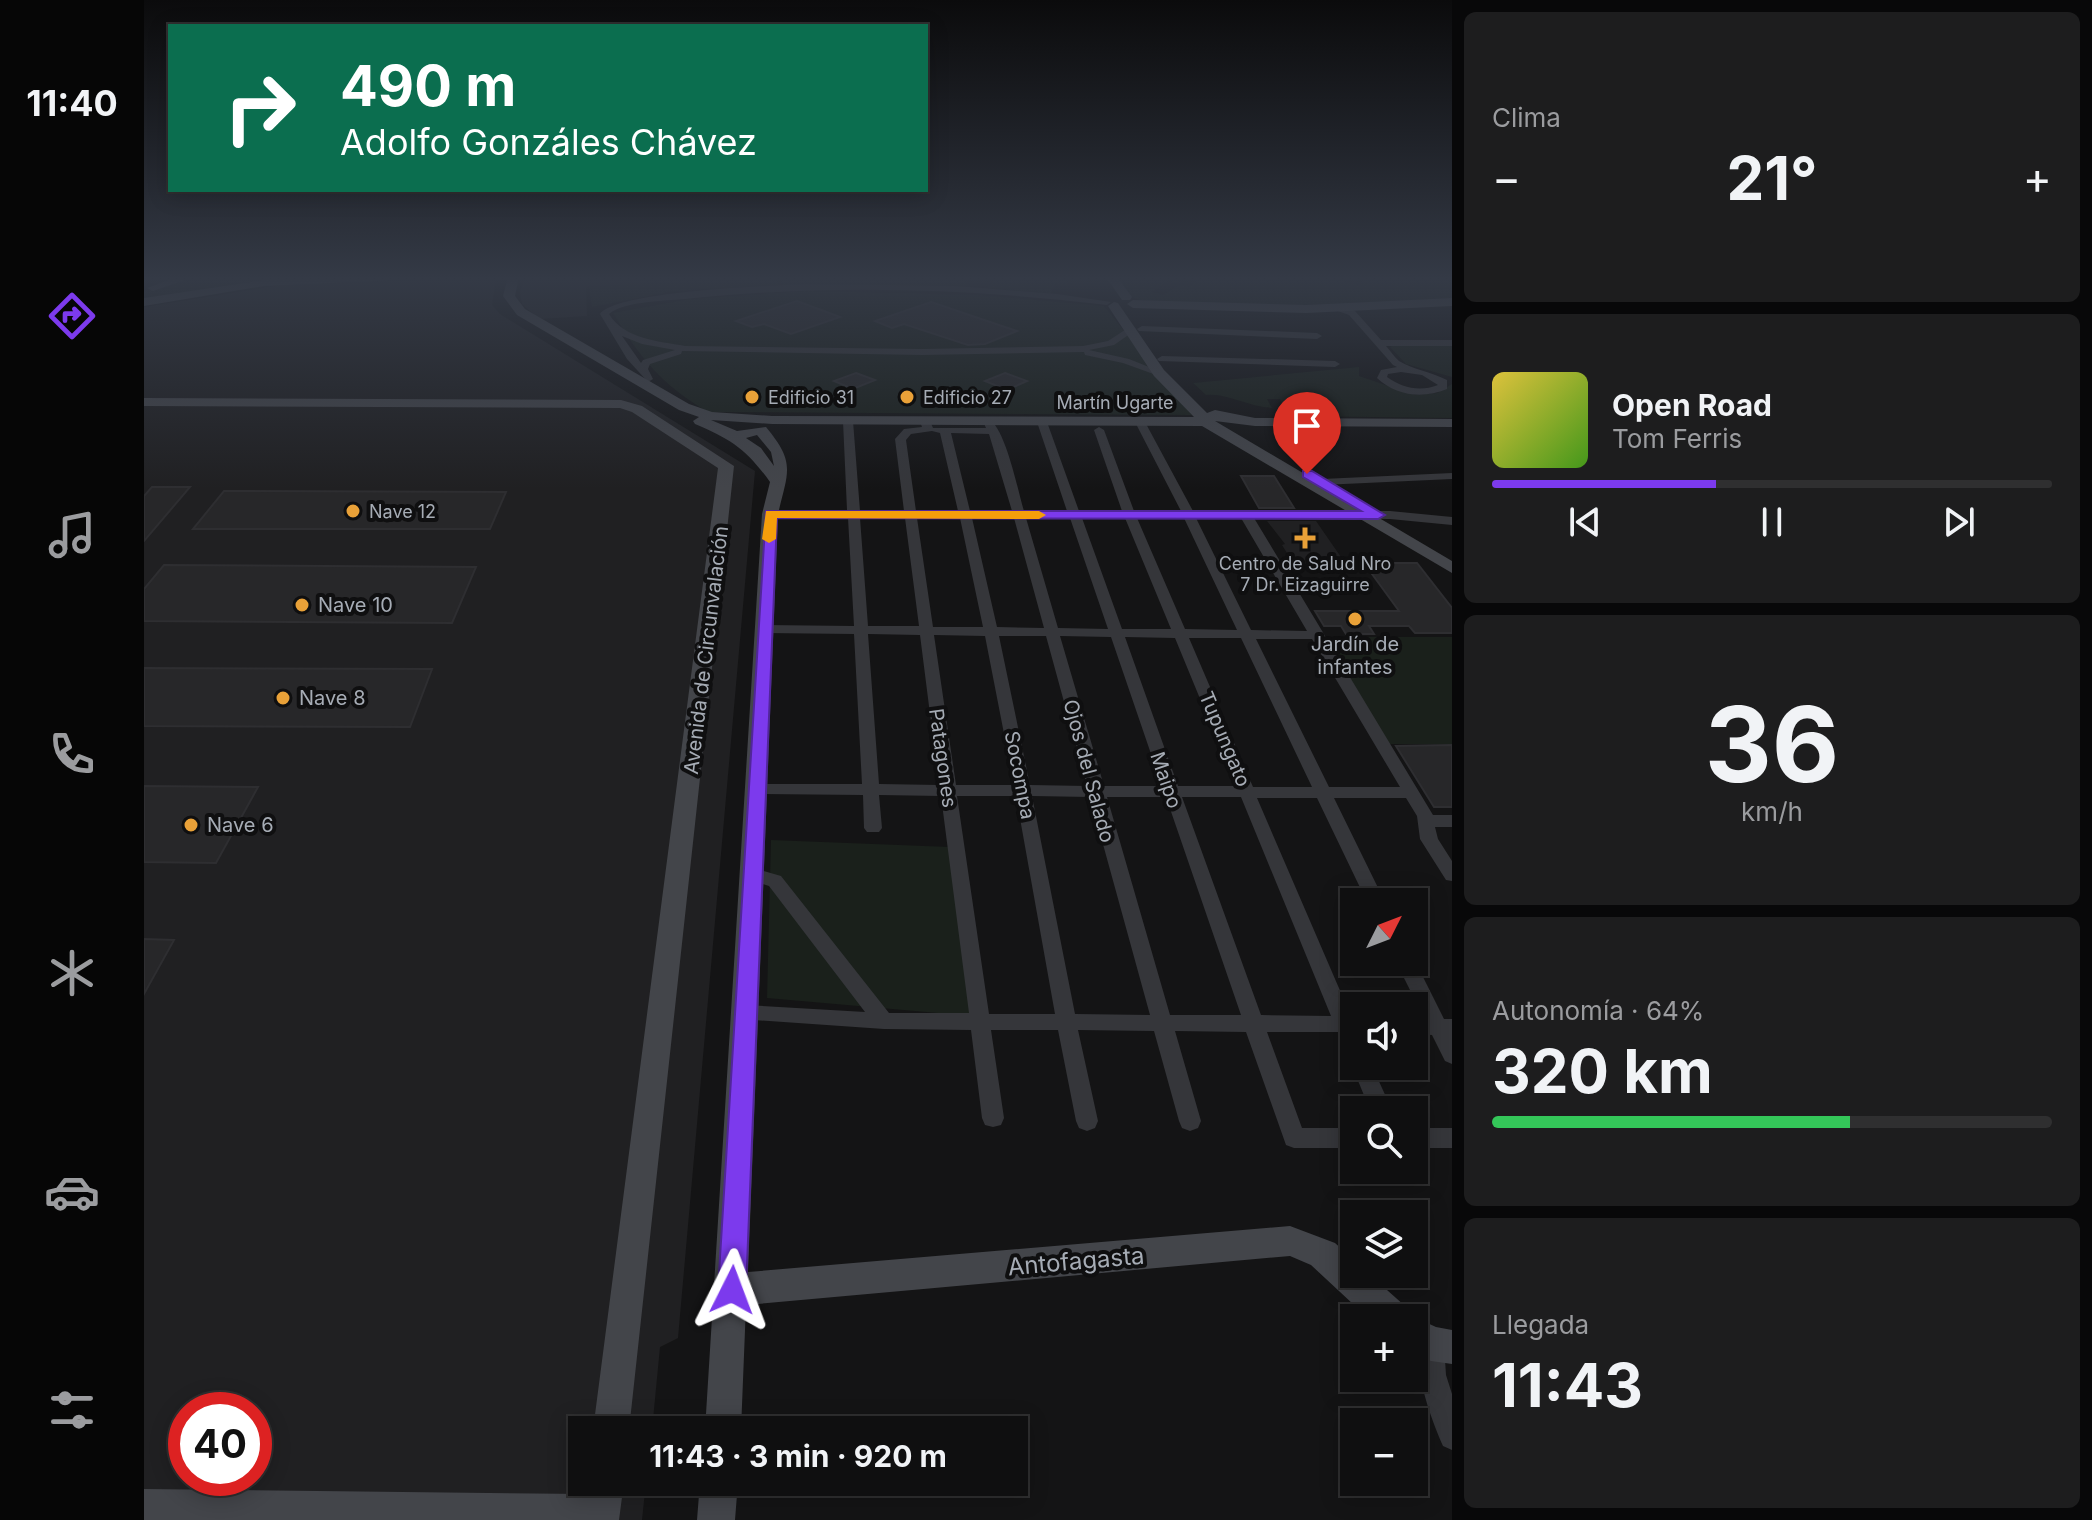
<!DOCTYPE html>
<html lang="es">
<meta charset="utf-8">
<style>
:root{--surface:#0f0f10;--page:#1d1d1e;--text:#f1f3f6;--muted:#9b9c9f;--line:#2f2f30;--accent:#7c3aed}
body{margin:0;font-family:Inter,sans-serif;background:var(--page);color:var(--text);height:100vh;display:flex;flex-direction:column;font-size:30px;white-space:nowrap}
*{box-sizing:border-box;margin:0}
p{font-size:26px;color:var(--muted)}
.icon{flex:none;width:44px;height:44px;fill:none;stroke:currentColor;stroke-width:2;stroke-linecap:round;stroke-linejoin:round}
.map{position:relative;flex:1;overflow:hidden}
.panel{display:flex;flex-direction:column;gap:12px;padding:12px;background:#080809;width:640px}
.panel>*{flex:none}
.banner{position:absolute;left:24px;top:24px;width:760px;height:168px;border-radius:0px;box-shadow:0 4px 20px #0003,0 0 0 2px var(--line);background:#0b6e4f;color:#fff;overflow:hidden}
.needle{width:52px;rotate:48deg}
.buttons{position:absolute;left:1196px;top:888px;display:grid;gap:16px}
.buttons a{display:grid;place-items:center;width:88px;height:88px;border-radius:0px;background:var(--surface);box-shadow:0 4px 20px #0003,0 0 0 2px var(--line);font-size:40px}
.speed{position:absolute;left:24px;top:1392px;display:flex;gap:16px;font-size:40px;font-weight:700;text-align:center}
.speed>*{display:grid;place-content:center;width:104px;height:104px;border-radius:50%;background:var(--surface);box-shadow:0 4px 20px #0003,0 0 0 2px var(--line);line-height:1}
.speed .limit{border:12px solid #d22;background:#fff;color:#111}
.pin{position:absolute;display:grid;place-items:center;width:68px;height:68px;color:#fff;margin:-82px -34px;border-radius:50% 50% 50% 0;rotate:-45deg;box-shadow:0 0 8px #0007}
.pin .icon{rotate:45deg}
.me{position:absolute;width:88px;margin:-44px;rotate:3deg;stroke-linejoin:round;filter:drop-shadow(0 0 6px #0008)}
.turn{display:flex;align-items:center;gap:28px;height:168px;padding:0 40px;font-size:36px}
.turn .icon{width:104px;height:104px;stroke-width:2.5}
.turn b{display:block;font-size:56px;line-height:68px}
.big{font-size:60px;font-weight:700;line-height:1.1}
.panel .tile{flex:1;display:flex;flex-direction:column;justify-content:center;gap:12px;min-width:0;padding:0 28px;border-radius:12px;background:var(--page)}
.panel .dial{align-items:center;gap:0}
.dial b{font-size:104px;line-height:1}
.song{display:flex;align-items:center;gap:24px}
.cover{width:96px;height:96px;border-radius:12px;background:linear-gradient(135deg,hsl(50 70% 55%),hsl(100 70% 35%))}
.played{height:8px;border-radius:4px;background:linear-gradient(90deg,var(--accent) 40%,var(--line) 40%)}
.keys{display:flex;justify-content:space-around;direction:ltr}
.heat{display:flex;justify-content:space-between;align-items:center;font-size:44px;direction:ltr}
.charge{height:12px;border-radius:6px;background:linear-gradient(90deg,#34c759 64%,var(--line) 0)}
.trip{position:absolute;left:424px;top:1416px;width:460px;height:80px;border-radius:0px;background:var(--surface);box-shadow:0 4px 20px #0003,0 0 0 2px var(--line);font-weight:700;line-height:80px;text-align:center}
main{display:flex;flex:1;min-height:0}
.tab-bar{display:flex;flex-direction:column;width:144px;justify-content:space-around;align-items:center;background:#060606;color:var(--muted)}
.tab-bar .icon{width:56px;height:56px}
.tab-bar .selected{color:var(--accent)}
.tab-bar b{font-size:36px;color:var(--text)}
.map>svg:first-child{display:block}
.built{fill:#202022;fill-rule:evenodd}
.green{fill:#1a201b}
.building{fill:#272729;stroke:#2e2e31;stroke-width:2}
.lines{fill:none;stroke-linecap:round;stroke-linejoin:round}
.street{fill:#35363a;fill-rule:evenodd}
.secondary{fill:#43454a;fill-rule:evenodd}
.route{fill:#7c3aed;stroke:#51269a;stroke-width:2}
.slow{fill:#f59e0b}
.poi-dot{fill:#e9a138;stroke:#0f0f10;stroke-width:3}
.labels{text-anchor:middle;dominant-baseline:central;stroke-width:8;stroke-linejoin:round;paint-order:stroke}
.far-poi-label{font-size:18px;fill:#a6acb5;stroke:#0f0f10;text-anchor:start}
.far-street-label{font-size:18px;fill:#a6acb5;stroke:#0f0f10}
.poi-label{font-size:20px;fill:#a6acb5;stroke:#0f0f10;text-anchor:start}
.street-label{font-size:20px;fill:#a6acb5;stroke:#0f0f10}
.near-street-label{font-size:24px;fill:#a6acb5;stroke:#0f0f10}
</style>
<main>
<nav class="tab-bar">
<b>11:40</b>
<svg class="icon selected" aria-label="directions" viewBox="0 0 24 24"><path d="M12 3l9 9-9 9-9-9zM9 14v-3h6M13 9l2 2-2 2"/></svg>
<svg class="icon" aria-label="music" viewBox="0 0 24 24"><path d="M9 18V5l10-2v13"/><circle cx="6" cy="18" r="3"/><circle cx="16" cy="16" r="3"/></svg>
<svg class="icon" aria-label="phone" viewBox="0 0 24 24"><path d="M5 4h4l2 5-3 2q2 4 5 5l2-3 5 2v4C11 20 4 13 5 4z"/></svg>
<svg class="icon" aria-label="climate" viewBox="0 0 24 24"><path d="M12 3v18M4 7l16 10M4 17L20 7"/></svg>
<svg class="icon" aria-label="car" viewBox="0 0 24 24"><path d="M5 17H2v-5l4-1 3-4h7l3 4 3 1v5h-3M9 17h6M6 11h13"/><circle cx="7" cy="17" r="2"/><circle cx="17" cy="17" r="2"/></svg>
<svg class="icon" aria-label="filters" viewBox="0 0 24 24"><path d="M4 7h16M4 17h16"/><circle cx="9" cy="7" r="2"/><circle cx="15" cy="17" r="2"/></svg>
</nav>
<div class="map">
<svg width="1308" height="1520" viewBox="0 0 1308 1520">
<rect width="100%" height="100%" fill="#141415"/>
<path class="built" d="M348,277L352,279L348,305L356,314L611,471L534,1338L516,1347L508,1430H438V1482H502L498,1520H0V307L138,285ZM42,1410H110V1478H42Z
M381,277H496L498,284L442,287L443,316L395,319L378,304L376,292Z
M1123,521H1172L1199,560H1166L1168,564H1154L1143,553L1138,545L1141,544Z"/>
<path class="green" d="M53,277H213L117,280L0,299V291Z
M496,277H547L550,278L543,281L567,277H608L605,279L608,280L632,277L635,285L530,291L448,307L445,287L497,284Z
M634,277H817L823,286L638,285Z
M853,277H947L946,279L928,277L923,285L911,284L907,293L843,288Z
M970,277H1044L1035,283L1024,281L1008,292L1019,295L1035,285L1045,287L1059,277H1206L1200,282L1215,285L1223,279L1215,277H1308V298L1147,306L999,301L980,294Z
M662,291L834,295L960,306L1048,415L564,412C518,385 496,358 469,313L546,299Z
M1249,345H1308V377L1262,364L1246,347Z
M1215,367V376L1271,395L1293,393L1308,384V418L1144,416L1136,399H1123L1128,408C1104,407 1084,393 1062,395L1049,383Z
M1179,637H1308V744H1244Z
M627,840L806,847L828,1016L623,998Z"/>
<path class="building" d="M653,301L696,317L647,334L620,324L608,327L592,321Z
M787,302L852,324L873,331L841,344L824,345L760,324L748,328L731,321Z
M712,373L731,380L709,389L690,381Z
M861,373L883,381L863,390L841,381Z
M1097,476H1130L1150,508H1115Z
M8,487H46L0,541V496Z
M80,491L362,492L346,529H49Z
M1220,563H1273L1308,608V633H1271L1265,626H1225L1230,634H1202L1197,626H1180L1171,611H1255Z
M20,565L332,567L308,623L0,621V589Z
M0,668L288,669L266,727L0,726Z
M1308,745V807H1290L1252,746Z
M0,786L114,787L72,863L0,862Z
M0,939L30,940L0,994Z"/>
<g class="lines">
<path class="street" d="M660,284L812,286L913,294L967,302L963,305C822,288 683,284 541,299C521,301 480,301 465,314C480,339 514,341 541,346L778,349L939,346L964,341L987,326L992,329L990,331L970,345L945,350L985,359L1020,373L1015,376L979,363L941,355L940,352L778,355L538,351L537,354L506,364L504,369L509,379L504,382L483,359L456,314C473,291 625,286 660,284ZM478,336L498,344L531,350L499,360L497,363Z
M1194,305L1211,311L1237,340H1308V346H1242C1246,350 1250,357 1255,361C1268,369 1287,372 1303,380V389C1279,399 1252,396 1233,378L1237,370L1253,367L1249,365L1205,315L1191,310V306ZM1257,372L1278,375L1294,385C1276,392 1258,388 1243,377L1244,374Z
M998,326L1173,333L1178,336L1173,339L995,331L993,329Z
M1018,356L1191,361L1196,364L1191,367L1015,361L1013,359Z
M704,418L709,421L716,511H760L751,439L760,429L778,427L776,421L781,418L785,419L789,428H842L839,421L844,418C862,429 873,488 880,511H923L893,422L898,419L903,422L935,511H978L950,430L955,427L960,430L990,511H1037L991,422L996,419L1001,422L1049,511H1246L1308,517V525L1246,519L1110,518L1289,815H1308V827H1291L1294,839L1308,861V881L1302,880L1276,839L1273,816L1262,798H1190L1241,902H1223L1173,798H1113L1207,1016H1210V1054L1203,1052L1194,1032H1123L1158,1128H1210V1148H1150L1142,1145L1102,1032L1031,1031L1057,1121L1054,1128L1046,1131L1038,1128L1035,1121L1010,1031L934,1030L954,1121L951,1128L943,1131L935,1128L932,1121L914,1030H847L860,1118L857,1125L849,1127L841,1125L838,1118L827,1030L740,1029L595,1019L592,1013L595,1007L602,1005L721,1012L625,886L603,879L600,874L603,869L609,868L637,876L745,1013H825L797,796L735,795L738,828L735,832H723L720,828L719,795L614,794L606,789L614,784H718L710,634L620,633L613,629L620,625L710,626L704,518H626L620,514L626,510H703L699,421ZM788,431L796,433L814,511H772L762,440L767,434ZM807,433L845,434L868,511H826ZM716,518H761L775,626H724ZM773,518H816L839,627H789ZM828,518H870L900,628L853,627ZM882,518H926L964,629L914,628ZM938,518H981L1027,629H978ZM993,518H1040L1093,630L1041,629ZM1052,518H1097L1163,631L1107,630ZM724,634L776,635L795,785L735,784ZM790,635L841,636L870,785H812ZM855,636H902L943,786L886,785ZM916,636L967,637L1018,786H960ZM981,637L1031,638L1092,786H1034ZM1045,638H1097L1168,787H1109ZM1112,639H1168L1256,787H1185ZM813,796H872L911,1014H845ZM888,796L946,797L1006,1015L931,1014ZM963,797H1022L1097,1015H1026ZM1038,797H1097L1187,1016L1117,1015Z
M1308,473V479L1178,485L1172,482L1178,479Z
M1270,959L1300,1019H1308V1064L1301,1061L1288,1035L1270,1034V1018H1280L1252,962H1270Z
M1210,1061V1066H1228L1248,1110H1226L1208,1066Z
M1270,1128H1308V1148H1270Z
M1287,1331L1296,1335L1300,1344L1302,1375L1308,1394V1450L1299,1446C1287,1419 1266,1363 1278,1335Z"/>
<path class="secondary" d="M33,277H50L9,291L3,288Z
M185,277H260L254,280L120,286L0,306V298L120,280Z
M364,277H375L371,296L381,309L545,404L568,412L628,416L1050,417L1010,376L964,306L970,302L974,303L1020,370L1063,413L1071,410L1111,418L1308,419V427L1111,426L1071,421L1308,561V573L1058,426L628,424L567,420L593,431L622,427C652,463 644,471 634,514L604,1272L1146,1226L1191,1243L1210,1260V1274H1225L1261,1306L1266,1318H1224L1167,1265L1146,1256L602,1305L597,1430H561L618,514L626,482C603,450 587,439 551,424L549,421L555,417L535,410L373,315L359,296ZM613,435L627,452L630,466L617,448L602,438Z
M962,277H973L988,297L986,300H978Z
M1308,298V306L1162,313L989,308L983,304L989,300L1162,305Z
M0,398L477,400L498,406L590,466L485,1430H449L574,468L488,412L476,408L0,406Z
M1270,1317L1292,1327L1308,1330V1364L1287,1361L1270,1354V1318H1267Z
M442,1482H480L475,1520H0V1489L440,1494Z
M556,1482H594L591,1520H553Z"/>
</g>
<linearGradient id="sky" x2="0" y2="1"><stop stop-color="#0b0b0c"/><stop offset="0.57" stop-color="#343a46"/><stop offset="1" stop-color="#343a46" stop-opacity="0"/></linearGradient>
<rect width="1308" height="489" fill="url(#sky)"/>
<path class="route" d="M1159,471H1168L1241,515L1234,519L633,518L602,1290L598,1299L588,1303L578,1299L574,1290L622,511H1217L1159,477Z"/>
<path class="slow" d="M622,511H895L902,515L895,519L633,518L632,539L625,543L618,539Z"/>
<g class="poi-dot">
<circle cx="608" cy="397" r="8"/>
<circle cx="763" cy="397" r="8"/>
<circle cx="209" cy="511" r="8"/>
<path d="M1157 526h8v8h8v8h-8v8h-8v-8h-8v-8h8z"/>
<circle cx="158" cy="605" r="8"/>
<circle cx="1211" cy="619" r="8"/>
<circle cx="139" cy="698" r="8"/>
<circle cx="47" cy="825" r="8"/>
</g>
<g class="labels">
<g class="far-poi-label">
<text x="624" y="397">Edificio 31</text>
<text x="779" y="397">Edificio 27</text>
<text x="225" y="511">Nave 12</text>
<text x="1161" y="563" text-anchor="middle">Centro de Salud Nro<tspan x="1161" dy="21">7 Dr. Eizaguirre</tspan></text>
</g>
<g class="far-street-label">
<text x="971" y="402">Martín Ugarte</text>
</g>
<g class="poi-label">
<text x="174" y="605">Nave 10</text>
<text x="1211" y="644" text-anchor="middle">Jardín de<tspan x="1211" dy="23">infantes</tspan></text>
<text x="155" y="698">Nave 8</text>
<text x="63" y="825">Nave 6</text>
</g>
<g class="street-label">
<text transform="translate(562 650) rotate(-83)">Avenida de Circunvalación</text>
<text transform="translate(1081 739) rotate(67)">Tupungato</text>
<text transform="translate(799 758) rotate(82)">Patagones</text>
<text transform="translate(945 771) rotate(75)">Ojos del Salado</text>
<text transform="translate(876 775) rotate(79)">Socompa</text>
<text transform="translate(1022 780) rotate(71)">Maipo</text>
</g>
<g class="near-street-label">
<text transform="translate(932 1261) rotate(-5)">Antofagasta</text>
</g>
</g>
</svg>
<div class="buttons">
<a><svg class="needle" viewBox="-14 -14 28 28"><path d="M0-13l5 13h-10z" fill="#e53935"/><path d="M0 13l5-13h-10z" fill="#9b9c9f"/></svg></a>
<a><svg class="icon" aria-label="sound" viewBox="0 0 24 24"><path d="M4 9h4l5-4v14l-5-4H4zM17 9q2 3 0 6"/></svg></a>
<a><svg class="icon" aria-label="search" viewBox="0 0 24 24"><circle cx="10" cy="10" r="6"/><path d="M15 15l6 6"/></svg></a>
<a><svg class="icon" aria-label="layers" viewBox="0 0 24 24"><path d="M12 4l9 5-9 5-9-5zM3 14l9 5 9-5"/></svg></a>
<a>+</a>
<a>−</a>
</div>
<div class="speed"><div class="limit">40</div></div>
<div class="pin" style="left:1163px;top:474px;background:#d93025"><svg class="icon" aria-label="arrive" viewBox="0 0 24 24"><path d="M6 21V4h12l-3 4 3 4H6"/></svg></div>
<svg class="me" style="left:588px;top:1290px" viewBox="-20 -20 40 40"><path d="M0-17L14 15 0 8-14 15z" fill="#7c3aed" stroke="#fff" stroke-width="4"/></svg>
<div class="trip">11:43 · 3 min · 920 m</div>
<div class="banner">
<div class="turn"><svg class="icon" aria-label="right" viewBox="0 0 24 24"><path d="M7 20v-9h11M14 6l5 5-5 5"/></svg><div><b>490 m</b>Adolfo Gonzáles Chávez</div></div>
</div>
</div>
<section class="panel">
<div class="tile"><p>Clima</p>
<div class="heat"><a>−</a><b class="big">21°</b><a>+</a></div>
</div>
<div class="tile">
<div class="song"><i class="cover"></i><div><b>Open Road</b><p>Tom Ferris</p></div></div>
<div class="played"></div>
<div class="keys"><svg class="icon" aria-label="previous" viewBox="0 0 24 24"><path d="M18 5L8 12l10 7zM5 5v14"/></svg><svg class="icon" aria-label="pause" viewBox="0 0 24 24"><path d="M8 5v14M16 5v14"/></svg><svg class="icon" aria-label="next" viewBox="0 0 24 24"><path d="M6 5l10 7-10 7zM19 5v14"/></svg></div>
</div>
<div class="tile dial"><b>36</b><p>km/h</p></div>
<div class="tile"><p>Autonomía · 64%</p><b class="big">320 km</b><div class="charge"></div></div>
<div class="tile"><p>Llegada</p><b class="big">11:43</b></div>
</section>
</main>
